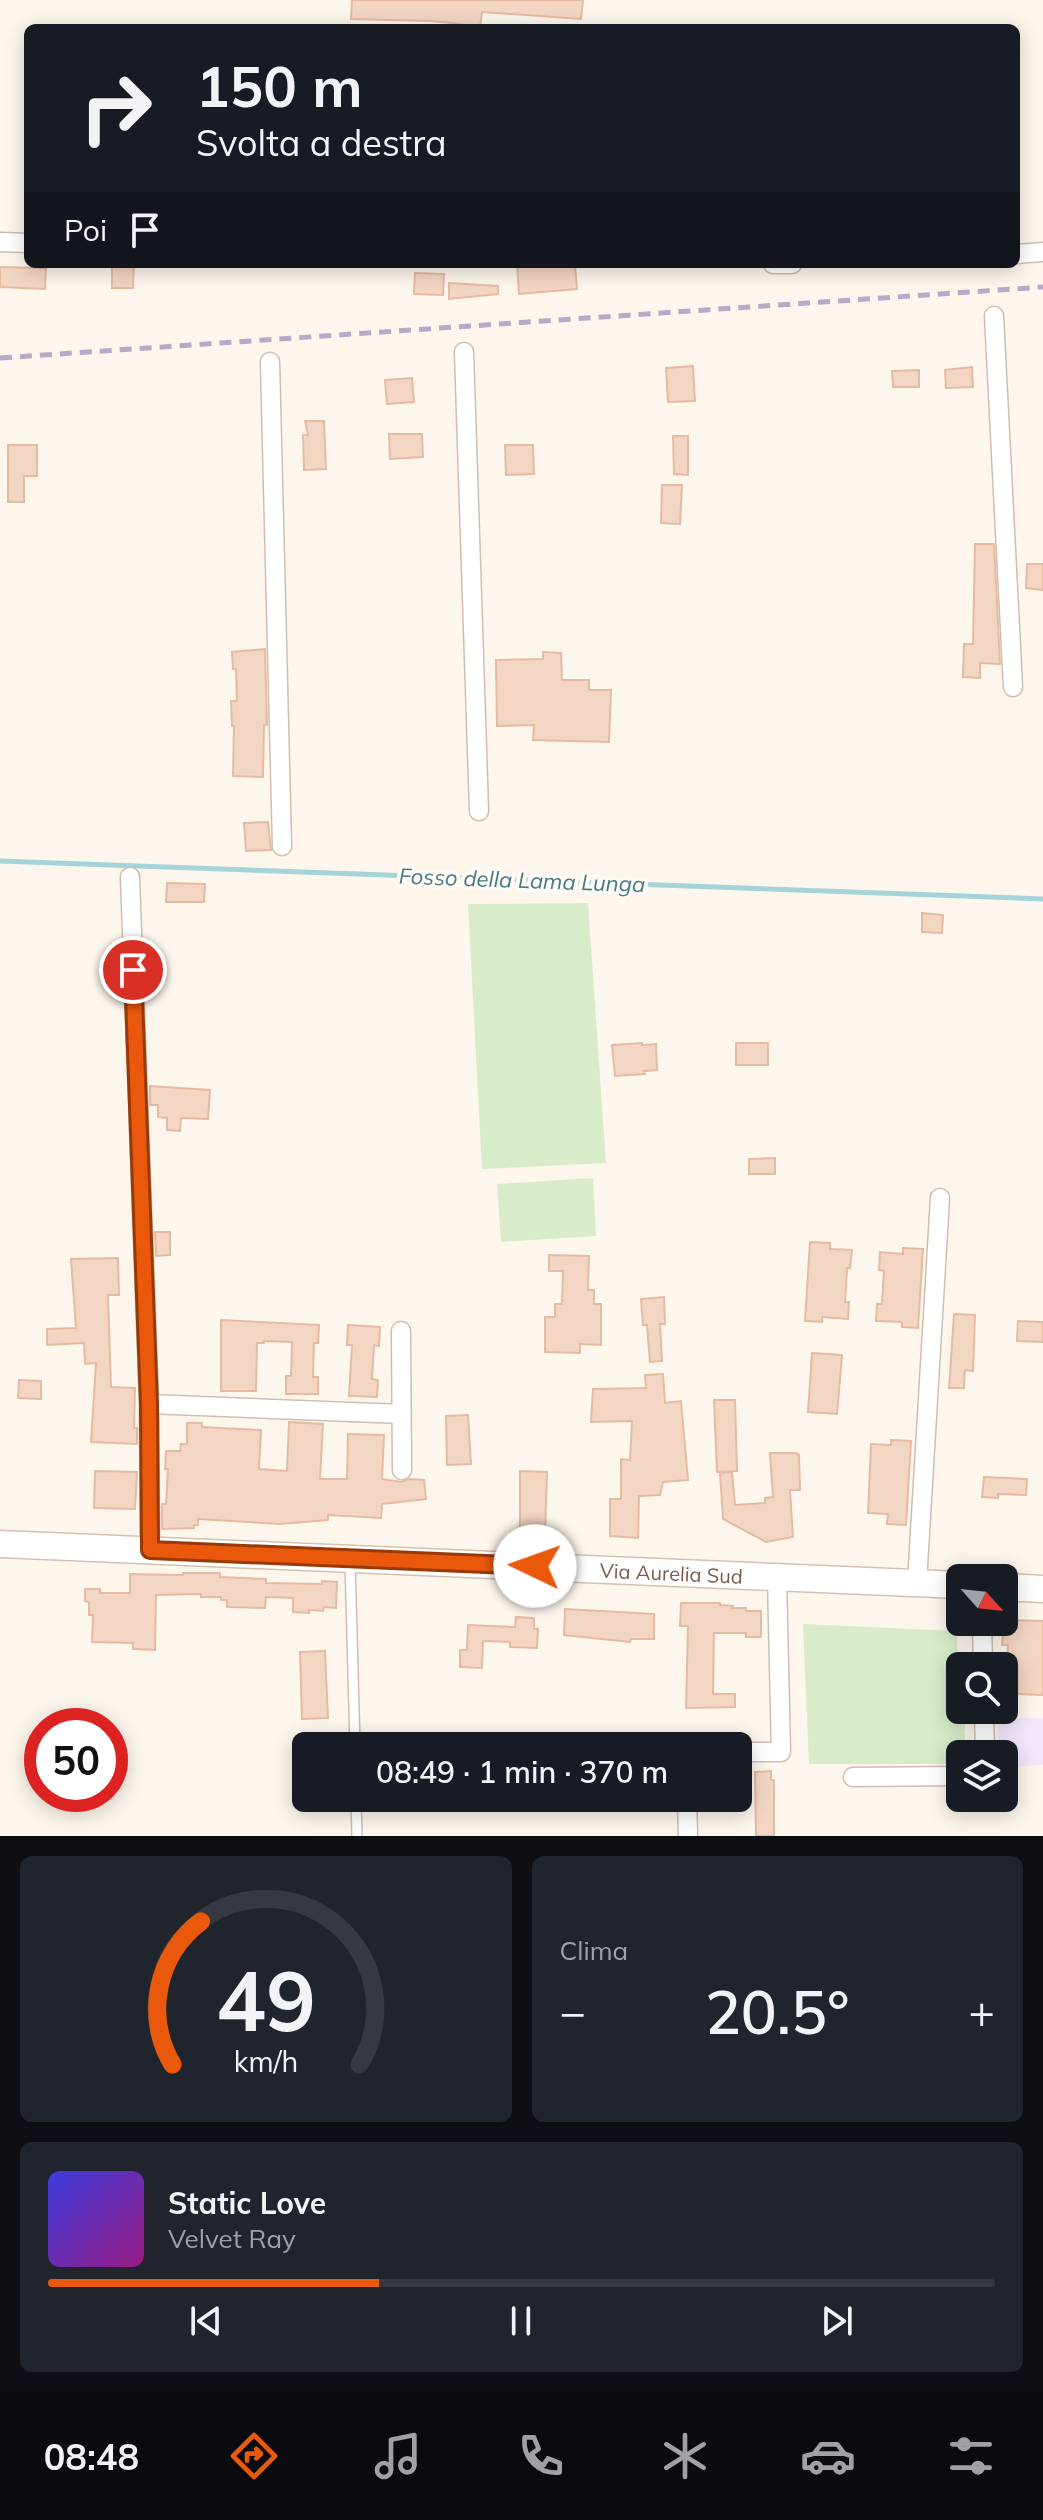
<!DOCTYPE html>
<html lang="it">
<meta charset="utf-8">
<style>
:root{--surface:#171b24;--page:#20242c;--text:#f1f3f6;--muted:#9ea1a6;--line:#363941;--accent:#ea580c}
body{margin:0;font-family:Mulish,sans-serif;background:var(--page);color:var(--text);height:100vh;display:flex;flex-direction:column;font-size:30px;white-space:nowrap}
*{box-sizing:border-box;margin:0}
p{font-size:26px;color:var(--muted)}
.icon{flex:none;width:44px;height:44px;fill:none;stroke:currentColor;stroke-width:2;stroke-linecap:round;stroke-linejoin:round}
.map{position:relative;height:1836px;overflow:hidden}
.details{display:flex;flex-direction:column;gap:20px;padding:20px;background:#0d0f14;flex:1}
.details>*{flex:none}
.hud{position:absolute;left:24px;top:24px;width:996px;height:244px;border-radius:12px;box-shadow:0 4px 20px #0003;background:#171b24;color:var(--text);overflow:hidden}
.needle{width:52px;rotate:117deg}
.buttons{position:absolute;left:946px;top:1564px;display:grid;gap:16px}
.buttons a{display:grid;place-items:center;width:72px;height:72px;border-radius:12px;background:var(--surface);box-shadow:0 4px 20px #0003;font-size:40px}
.speed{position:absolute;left:24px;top:1708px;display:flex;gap:16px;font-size:40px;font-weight:700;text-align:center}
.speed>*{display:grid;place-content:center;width:104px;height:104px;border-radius:50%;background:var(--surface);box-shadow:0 4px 20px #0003;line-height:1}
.speed .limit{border:12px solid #d22;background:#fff;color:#111}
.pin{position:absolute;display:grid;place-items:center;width:68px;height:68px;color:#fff;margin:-34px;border:4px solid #fff;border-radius:50%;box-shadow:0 2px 8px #0007}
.me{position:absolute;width:88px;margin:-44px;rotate:273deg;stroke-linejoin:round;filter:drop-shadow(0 0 6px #0008)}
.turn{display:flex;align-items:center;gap:28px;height:168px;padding:0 40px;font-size:36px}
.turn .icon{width:104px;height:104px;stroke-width:2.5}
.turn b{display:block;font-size:56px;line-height:68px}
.then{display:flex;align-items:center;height:76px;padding:0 40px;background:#0003;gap:16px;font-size:30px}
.big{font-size:60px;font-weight:600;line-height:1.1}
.details .tile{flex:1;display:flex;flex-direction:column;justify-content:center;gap:12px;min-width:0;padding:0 28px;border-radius:12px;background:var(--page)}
.details .dial{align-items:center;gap:0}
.dial svg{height:208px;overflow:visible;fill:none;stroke:var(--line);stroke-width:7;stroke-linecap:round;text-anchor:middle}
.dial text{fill:var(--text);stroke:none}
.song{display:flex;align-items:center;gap:24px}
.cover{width:96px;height:96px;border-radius:12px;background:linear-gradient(135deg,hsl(240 70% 55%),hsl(310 70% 35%))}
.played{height:8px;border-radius:4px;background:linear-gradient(90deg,var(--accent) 35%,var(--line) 35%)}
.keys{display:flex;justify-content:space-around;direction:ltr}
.heat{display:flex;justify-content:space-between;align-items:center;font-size:44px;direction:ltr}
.details .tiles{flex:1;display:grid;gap:20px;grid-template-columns:1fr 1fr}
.tile:last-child{grid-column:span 2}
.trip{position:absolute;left:292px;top:1732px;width:460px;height:80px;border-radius:12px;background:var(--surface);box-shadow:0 4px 20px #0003;font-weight:600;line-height:80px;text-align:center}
.tabs{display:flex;height:128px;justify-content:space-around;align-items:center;background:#090b0e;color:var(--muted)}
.tabs .icon{width:56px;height:56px}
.tabs .on{color:var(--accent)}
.tabs b{font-size:36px;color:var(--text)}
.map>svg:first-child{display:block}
.education{fill:#f3e8fa}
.green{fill:#d8ecc9}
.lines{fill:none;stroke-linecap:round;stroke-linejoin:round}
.stream{stroke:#a5d3da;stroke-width:5}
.building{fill:#f3d5c3;stroke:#e6bba3;stroke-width:2}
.lane-casing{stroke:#d1beb0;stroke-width:12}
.street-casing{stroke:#d1beb0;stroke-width:21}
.secondary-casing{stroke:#d6c0b0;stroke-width:29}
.lane{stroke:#fff;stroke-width:9}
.street{stroke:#fff;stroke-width:18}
.secondary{stroke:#fff;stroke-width:26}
.rail{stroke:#b9a8c9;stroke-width:5;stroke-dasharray:12 8;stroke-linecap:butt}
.route-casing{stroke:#983908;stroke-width:20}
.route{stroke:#ea580c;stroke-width:14}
.labels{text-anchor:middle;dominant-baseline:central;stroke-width:8;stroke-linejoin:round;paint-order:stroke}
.street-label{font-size:20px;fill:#7a5c4d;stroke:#fffaf3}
.water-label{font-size:22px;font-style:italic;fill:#437c86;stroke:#fffaf3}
</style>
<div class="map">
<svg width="1043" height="1836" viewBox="0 0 1043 1836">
<rect width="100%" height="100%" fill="#fdf6ec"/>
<path class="education" d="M998,1718H1043V1765L1012,1767V1753H999Z"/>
<path class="green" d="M588,903L606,1163L482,1169L468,904Z
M593,1178L596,1236L501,1242L497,1184Z
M803,1624L957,1631L958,1710H965V1754H960V1764H809Z"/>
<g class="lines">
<path class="stream" d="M0,861L1043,899"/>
</g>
<path class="building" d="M352,0H583L581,19L482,12L480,28H460V24L431,21L351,19Z
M112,264H134L133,288H112Z
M517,264L575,265L577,289L519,294Z
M0,267L46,268L45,289L0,287Z
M415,273L444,274L443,295L414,294Z
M449,283L498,286V294L449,299Z
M693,366L695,401L668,402L666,368Z
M972,367L973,387L946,388L945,370Z
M919,370V387H893L892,371Z
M412,378L414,402L387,404L385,380Z
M305,421H324L326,469L304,470L303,435H308Z
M389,434H422L423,457L390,459Z
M673,436H688V475L674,474Z
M8,445H37V476H24V502H8Z
M505,445H533L534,474L506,475Z
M662,485H682L680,524L661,523Z
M975,544H994L1000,664L980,663V678L963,677L964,644H973Z
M1027,564H1043V590L1026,588Z
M265,649L267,725H264L263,777L233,776L234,726H232L231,701H237L236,669H233L232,652Z
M543,652L561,653L562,680H589V690H611L609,742L533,740L534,725L497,726L496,660L543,659Z
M268,822L271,850L246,851L244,823Z
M167,883L205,884L204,902H166Z
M922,913L943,915L942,933L922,932Z
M642,1043V1045L656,1044L657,1070L644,1071L645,1074L615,1076L612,1045Z
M736,1043H768V1065H736Z
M150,1086L210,1090L208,1119L181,1118L180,1131L167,1130V1118L158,1117V1105H150Z
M775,1158V1174H749V1159Z
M155,1232H170V1255L156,1256Z
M810,1242L830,1243V1249L852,1250L850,1268H847L845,1302H849L848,1319L822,1317V1322L805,1321Z
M903,1248L923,1249L918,1328L902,1327V1322L876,1321L877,1304H882L884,1271L879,1270L880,1252L903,1254Z
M549,1255L589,1256L588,1290H594V1304H601V1345L580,1344V1353L545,1352V1317H555V1304H562L563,1271H549Z
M118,1258L119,1295H108L111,1387L135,1388L134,1428H137V1444L91,1442L96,1363L85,1364L84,1343L47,1345V1329L76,1328L71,1259Z
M664,1297L665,1324H660L662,1361L650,1362L647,1325H643L641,1299Z
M954,1314L975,1315L973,1371L965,1370L964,1388H949Z
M221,1320L319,1325L318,1343H314L313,1377H318V1394H286V1376H291L292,1342L264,1341V1343H257L256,1391H221Z
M1018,1321L1043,1322V1342L1017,1341Z
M348,1325L380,1327L379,1346L374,1345L372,1379L378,1380L377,1397L349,1396L352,1345H347Z
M812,1353L842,1355L837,1414L808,1412Z
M663,1374L665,1403L681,1401L688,1480L663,1482L660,1495L639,1496L638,1538L610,1536V1499H621V1459L630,1460L632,1421L591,1422L593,1389L646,1388L645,1375Z
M19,1380L41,1381V1399L18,1398Z
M714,1400H735L737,1471L717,1472Z
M468,1415L471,1464L447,1465L446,1416Z
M289,1422L323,1424L320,1479H347L348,1434L384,1435L382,1479L401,1482L409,1479L424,1480L426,1499L382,1504L381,1518L328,1515V1520L280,1524L198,1519V1525H194V1528L162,1529V1504H166L168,1469H165L166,1451H180L181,1444H187V1423H202V1427L261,1430L259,1469L287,1471Z
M891,1440L911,1441L906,1525L887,1524L888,1514L868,1513L871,1444L891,1445Z
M770,1453H796L799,1455L800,1490H790L793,1537L766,1542L723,1519L720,1473L732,1472L735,1505L765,1503V1498L773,1497Z
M95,1471L137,1472L135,1509L94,1508Z
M520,1471L547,1472L545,1534H520Z
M984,1477L1027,1479L1026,1495L998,1494V1498L982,1497Z
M183,1573H220V1577L266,1579V1583L322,1584V1581L337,1582L336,1608L324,1607L323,1611L309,1610V1613L293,1612V1598L266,1597L265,1608L227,1607V1600H221V1597H201V1594L156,1595L155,1650L133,1649V1643L92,1642L93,1615H89V1602L85,1601V1589H100V1593H130V1574L183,1575Z
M681,1603H720V1605L733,1606L732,1608H746V1611H761V1637H746V1633H714L713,1694H735V1707L686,1708L688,1626H680Z
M565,1609L654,1614V1639H631L630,1642L564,1635Z
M516,1617L534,1618V1629H538L537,1648L510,1647V1642L483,1641L482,1668L460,1667V1650H467L468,1625L515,1627Z
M1004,1620L1043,1621V1695L1015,1694V1671H1007L1008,1645H1002Z
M325,1651L328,1718L302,1719L300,1652Z
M771,1771V1780H774V1836H756L755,1772Z"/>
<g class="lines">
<g class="lane-casing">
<path id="lane" d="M350,1561L355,1746
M356,1798L357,1836"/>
</g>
<g class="street-casing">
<path id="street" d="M0,242L28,243
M1016,254L1043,252
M773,264H792
M994,316L1013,687
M464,352L479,811
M270,362L282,846
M130,877L149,1404
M401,1331L402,1470
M150,1550L149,1404L402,1414
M917,1583L940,1198
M982,1622L983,1666
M984,1710L985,1754
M738,1752H781L777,1578
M853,1777L960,1776
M687,1798L688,1836"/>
</g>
<g class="secondary-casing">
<g id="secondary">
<path id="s1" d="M0,1544L960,1585"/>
<path d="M1004,1587L1043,1589"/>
</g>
</g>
<use href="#lane" class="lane"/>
<use href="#street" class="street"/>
<use href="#secondary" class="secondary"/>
<path class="rail" d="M0,358L1043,287"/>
</g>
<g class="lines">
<g class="route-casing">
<path id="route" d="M133,970L149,1404L150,1550L535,1566"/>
</g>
<use href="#route" class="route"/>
</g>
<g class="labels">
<g class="street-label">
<text stroke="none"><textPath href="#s1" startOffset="672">Via Aurelia Sud</textPath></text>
</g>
<g class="water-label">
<text transform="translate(522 880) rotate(2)">Fosso della Lama Lunga</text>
</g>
</g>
</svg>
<div class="buttons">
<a><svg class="needle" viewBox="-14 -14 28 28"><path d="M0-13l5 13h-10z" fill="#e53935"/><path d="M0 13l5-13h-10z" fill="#9ea1a6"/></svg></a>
<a><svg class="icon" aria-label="search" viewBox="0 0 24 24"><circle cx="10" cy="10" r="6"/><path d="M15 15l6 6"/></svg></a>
<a><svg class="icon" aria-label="layers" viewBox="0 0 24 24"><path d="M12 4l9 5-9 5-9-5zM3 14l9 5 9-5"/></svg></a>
</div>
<div class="speed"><div class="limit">50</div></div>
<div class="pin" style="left:133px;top:970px;background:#d93025"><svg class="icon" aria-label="arrive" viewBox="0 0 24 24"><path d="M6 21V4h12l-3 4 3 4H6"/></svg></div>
<svg class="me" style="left:535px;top:1566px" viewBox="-20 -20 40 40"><circle r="19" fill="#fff"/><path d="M0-13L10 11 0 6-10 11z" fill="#ea580c"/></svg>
<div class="trip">08:49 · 1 min · 370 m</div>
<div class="hud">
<div class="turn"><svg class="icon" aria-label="right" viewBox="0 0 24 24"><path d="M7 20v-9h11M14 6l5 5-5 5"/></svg><div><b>150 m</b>Svolta a destra</div></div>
<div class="then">Poi<svg class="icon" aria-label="arrive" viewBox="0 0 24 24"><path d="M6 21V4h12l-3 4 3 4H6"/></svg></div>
</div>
</div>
<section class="details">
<div class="tiles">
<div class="tile dial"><svg viewBox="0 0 100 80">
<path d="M14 69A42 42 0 1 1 86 69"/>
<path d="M14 69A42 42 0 0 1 25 14" stroke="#ea580c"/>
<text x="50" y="56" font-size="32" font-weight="700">49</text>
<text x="50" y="72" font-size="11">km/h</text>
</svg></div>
<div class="tile"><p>Clima</p>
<div class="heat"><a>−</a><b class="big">20.5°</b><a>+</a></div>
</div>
<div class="tile">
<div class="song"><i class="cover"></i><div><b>Static Love</b><p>Velvet Ray</p></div></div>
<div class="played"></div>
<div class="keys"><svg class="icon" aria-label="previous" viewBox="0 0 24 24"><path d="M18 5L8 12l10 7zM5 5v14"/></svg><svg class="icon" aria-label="pause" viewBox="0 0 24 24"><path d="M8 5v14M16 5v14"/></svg><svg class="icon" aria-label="next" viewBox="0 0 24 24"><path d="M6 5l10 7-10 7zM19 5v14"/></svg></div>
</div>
</div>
</section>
<nav class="tabs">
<b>08:48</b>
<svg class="icon on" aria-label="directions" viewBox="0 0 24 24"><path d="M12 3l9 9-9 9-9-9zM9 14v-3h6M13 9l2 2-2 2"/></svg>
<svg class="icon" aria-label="music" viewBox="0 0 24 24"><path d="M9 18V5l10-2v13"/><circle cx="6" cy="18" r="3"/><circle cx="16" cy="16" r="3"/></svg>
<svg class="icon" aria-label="phone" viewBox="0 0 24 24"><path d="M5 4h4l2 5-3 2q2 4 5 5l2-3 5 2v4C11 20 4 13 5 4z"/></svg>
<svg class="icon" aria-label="climate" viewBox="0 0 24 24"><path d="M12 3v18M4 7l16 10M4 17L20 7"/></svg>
<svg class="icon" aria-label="car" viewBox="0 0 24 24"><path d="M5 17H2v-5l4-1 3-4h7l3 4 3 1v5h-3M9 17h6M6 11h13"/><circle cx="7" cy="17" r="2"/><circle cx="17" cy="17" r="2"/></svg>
<svg class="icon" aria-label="filters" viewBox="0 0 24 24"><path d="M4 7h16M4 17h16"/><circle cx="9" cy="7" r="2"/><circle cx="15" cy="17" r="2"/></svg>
</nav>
